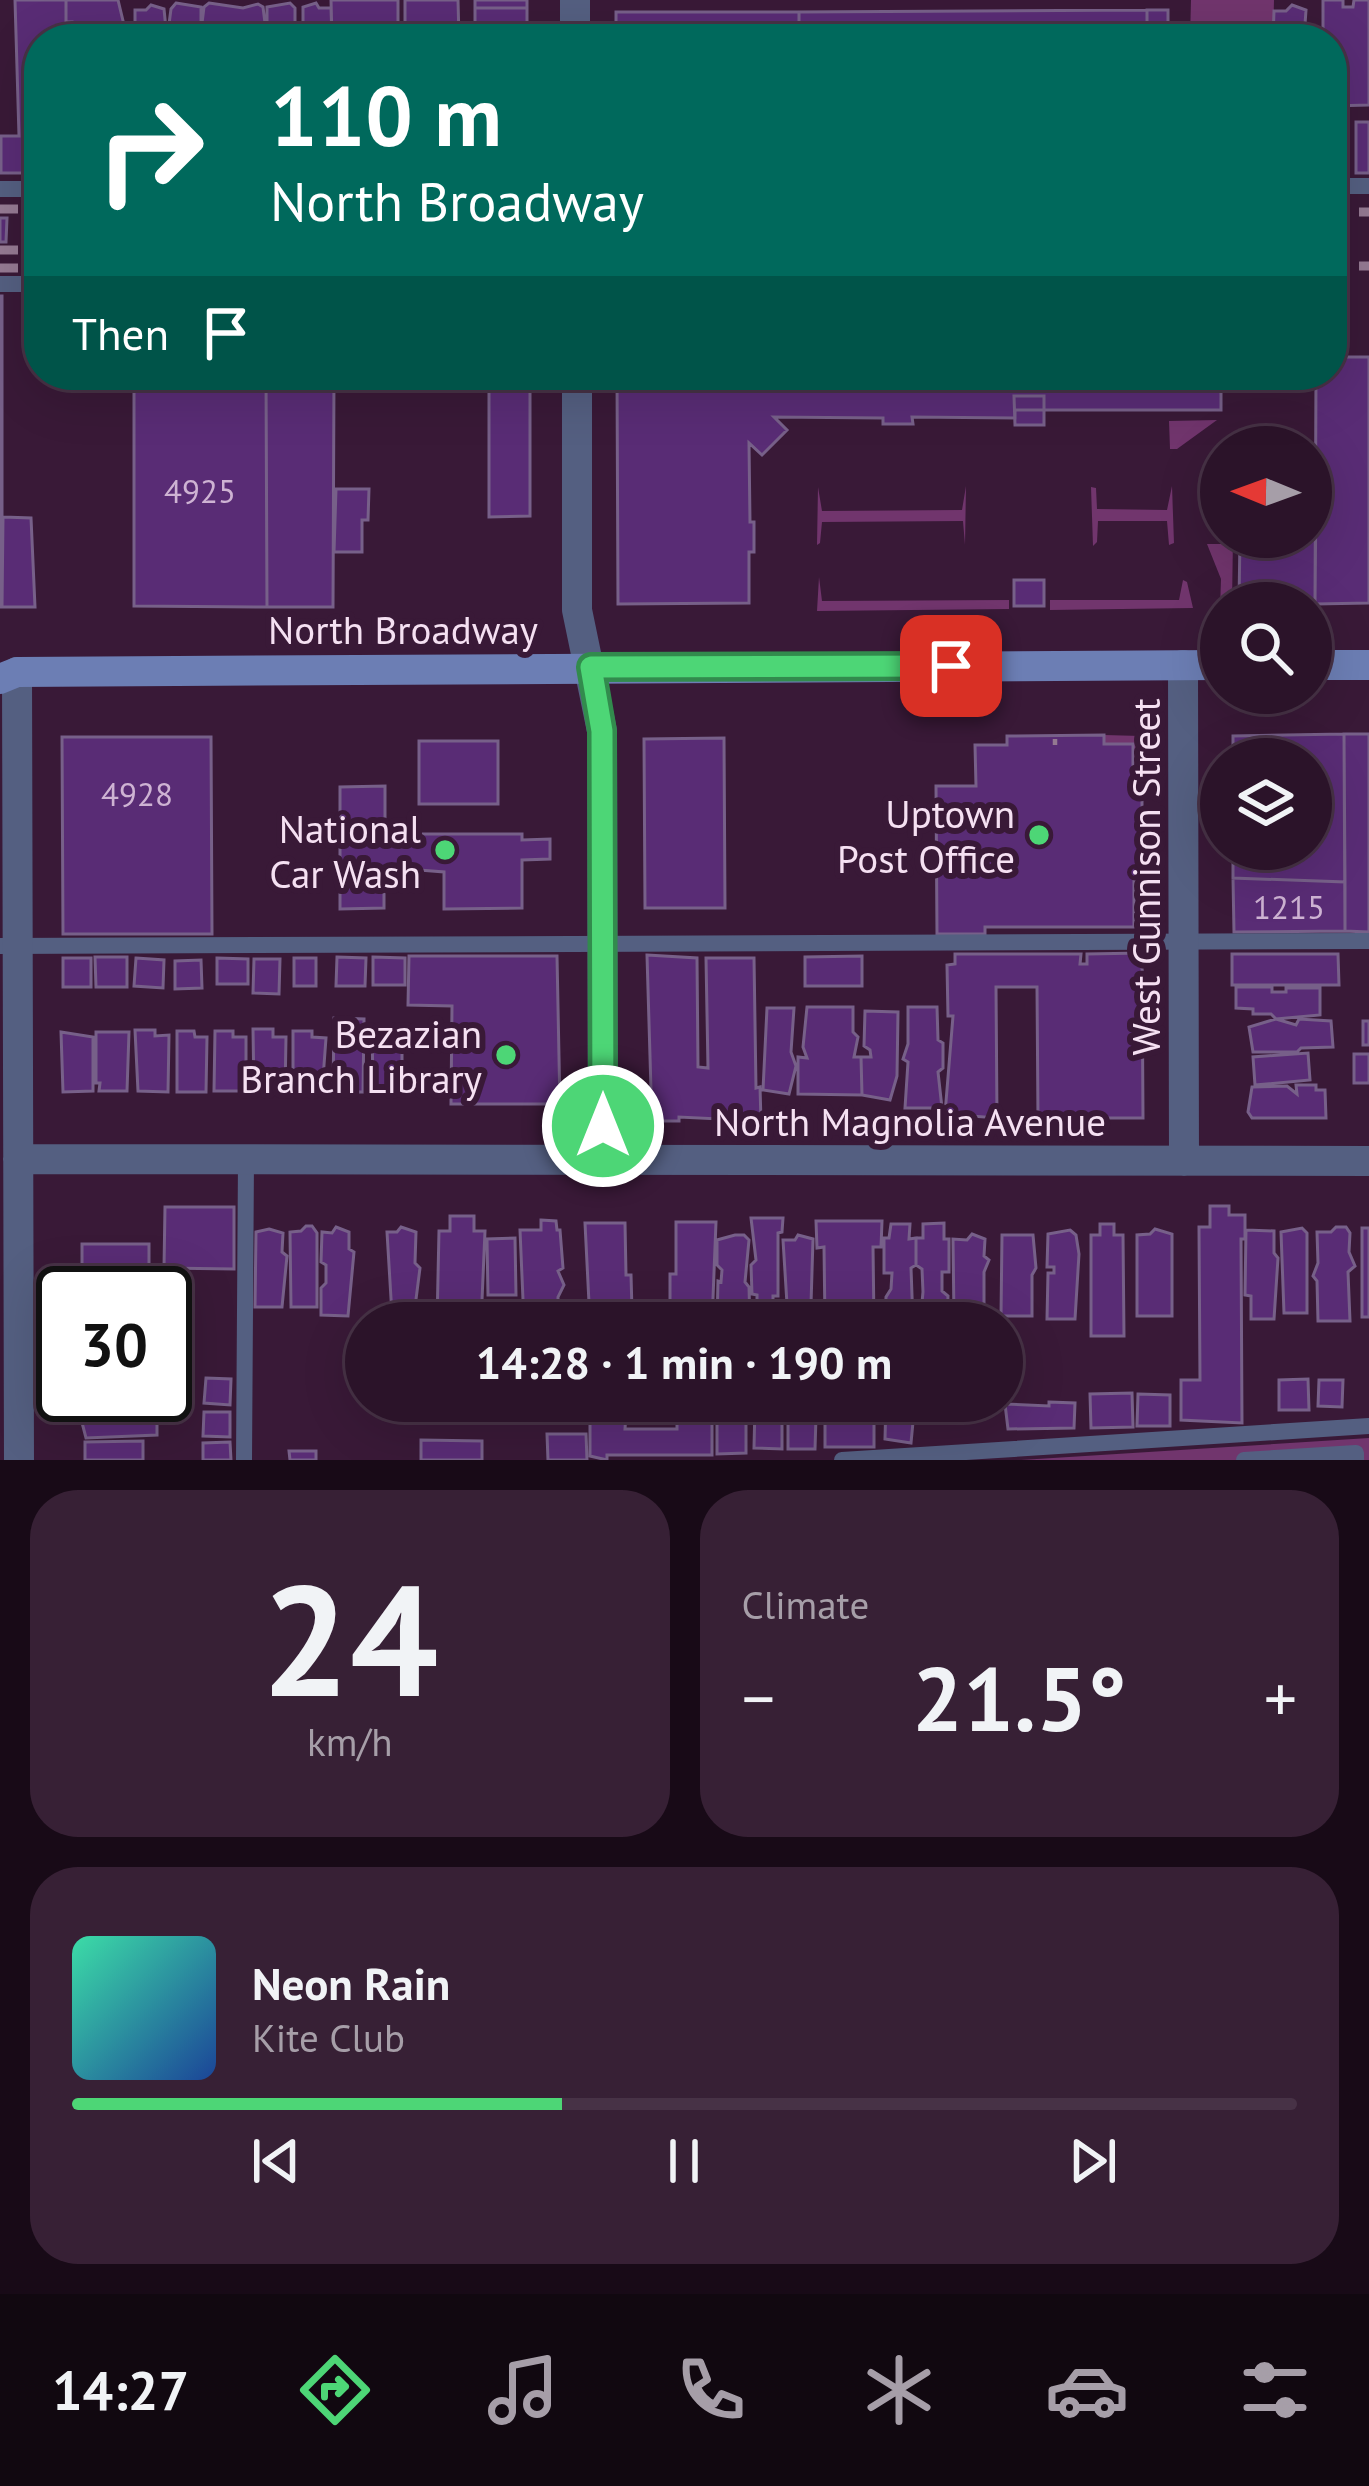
<!DOCTYPE html>
<meta charset="utf-8">
<style>
:root{--surface:#2b1329;--page:#372035;--text:#f1f3f6;--muted:#a69ea8;--line:#473246;--accent:#4dd676}
body{margin:0;font-family:"PT Sans",sans-serif;background:var(--page);color:var(--text);height:100vh;display:flex;flex-direction:column;font-size:45px;white-space:nowrap}
*{box-sizing:border-box;margin:0}
p{font-size:39px;color:var(--muted)}
.icon{flex:none;width:66px;height:66px;fill:none;stroke:currentColor;stroke-width:2;stroke-linecap:round;stroke-linejoin:round}
.map{position:relative;height:1460px;overflow:hidden}
.sheet{display:flex;flex-direction:column;gap:30px;padding:30px;background:#180a17;flex:1}
.sheet>*{flex:none}
.banner{position:absolute;left:24px;top:24px;width:1323px;height:366px;border-radius:48px;box-shadow:0 12px 48px #0002,0 0 0 3px var(--line);background:#00695c;color:#fff;overflow:hidden}
.needle{width:78px;rotate:271deg}
.fabs{position:absolute;left:1200px;top:426px;display:grid;gap:24px}
.fabs a{display:grid;place-items:center;width:132px;height:132px;border-radius:50%;background:var(--surface);box-shadow:0 12px 48px #0002,0 0 0 3px var(--line);font-size:60px}
.speed{position:absolute;left:36px;top:1266px;display:flex;gap:24px;font-size:60px;font-weight:700;text-align:center}
.speed>*{display:grid;place-content:center;width:156px;height:156px;border-radius:50%;background:var(--surface);box-shadow:0 12px 48px #0002,0 0 0 3px var(--line);line-height:1}
.speed .limit{border:6px solid #111;border-radius:18px;background:#fff;color:#111}
.pin{position:absolute;display:grid;place-items:center;width:102px;height:102px;color:#fff;margin:-51px;border-radius:24px;box-shadow:0 6px 18px #0006}
.me{position:absolute;width:132px;margin:-66px;rotate:0deg;stroke-linejoin:round;filter:drop-shadow(0 0 9px #0008)}
.turn{display:flex;align-items:center;gap:42px;height:252px;padding:0 48px;font-size:54px}
.turn .icon{width:156px;height:156px;stroke-width:2.5}
.turn b{display:block;font-size:84px;line-height:102px}
.then{display:flex;align-items:center;height:114px;padding:0 48px;background:#0003;gap:24px;font-size:45px}
.big{font-size:90px;font-weight:800;line-height:1.1}
.sheet .widget{flex:1;display:flex;flex-direction:column;justify-content:center;gap:18px;min-width:0;padding:0 42px;border-radius:48px;background:var(--page)}
.sheet .dial{align-items:center;gap:0}
.dial b{font-size:156px;line-height:1}
.song{display:flex;align-items:center;gap:36px}
.cover{width:144px;height:144px;border-radius:18px;background:linear-gradient(135deg,hsl(160 70% 55%),hsl(220 70% 35%))}
.played{height:12px;border-radius:6px;background:linear-gradient(90deg,var(--accent) 40%,var(--line) 40%)}
.keys{display:flex;justify-content:space-around;direction:ltr}
.heat{display:flex;justify-content:space-between;align-items:center;font-size:66px;direction:ltr}
.sheet .tiles{flex:1;display:grid;gap:30px;grid-template-columns:1fr 1fr}
.widget:last-child{grid-column:span 2}
.trip{position:absolute;left:345px;top:1302px;width:678px;height:120px;border-radius:60px;background:var(--surface);box-shadow:0 12px 48px #0002,0 0 0 3px var(--line);font-weight:800;line-height:120px;text-align:center}
.dock{display:flex;height:192px;justify-content:space-around;align-items:center;background:#110810;color:var(--muted)}
.dock .icon{width:84px;height:84px}
.dock .selected{color:var(--accent)}
.dock b{font-size:54px;color:var(--text)}
.map>svg:first-child{display:block}
.green{fill:#71356d}
.building{fill:#592c75;stroke:#776089;stroke-width:3}
.lines{fill:none;stroke-linecap:round;stroke-linejoin:round}
.path{stroke:#947991;stroke-width:4.5;stroke-dasharray:6 6;stroke-linecap:butt}
.service{stroke:#545f81;stroke-width:16}
.minor{stroke:#545f81;stroke-width:30}
.secondary{stroke:#6c7eb4;stroke-width:30}
.rail{stroke:#957a93;stroke-width:9;stroke-dasharray:18 9;stroke-linecap:butt}
.route-casing{stroke:#328b4d;stroke-width:30}
.route{stroke:#4dd676;stroke-width:21}
.poi-dot{fill:#4dd676;stroke:#391937;stroke-width:4.5}
.labels{text-anchor:middle;dominant-baseline:central;stroke-width:12;stroke-linejoin:round;paint-order:stroke}
.number-label{font-size:33px;fill:#ceb3d3}
.street-label{font-size:39px;fill:#f5e0f2;stroke:#391937}
.poi-label{font-size:39px;fill:#f5e0f2;stroke:#391937;text-anchor:end}
</style>
<div class="map">
<svg width="1369" height="1460" viewBox="0 0 1369 1460">
<rect width="100%" height="100%" fill="#391937"/>
<path class="green" d="M1191,0H1274L1273,39H1190Z
M1217,420L1177,449H1170L1169,421Z
M966,486L965,545L963,521L822,522L820,543L817,545L818,487L822,511L962,510Z
M1091,487L1096,488L1097,509L1167,510L1172,486L1174,543L1169,545L1167,521H1098L1097,542L1093,546Z
M1228,537H1233L1232,603H1221L1220,609L1221,579L1207,544H1228Z
M819,577L822,601L1009,600V609L817,611Z
M1183,580L1187,582L1193,608L1050,610V600H1179Z
M1104,735L1141,736L1142,788H1133V745L1104,744Z
M1369,1438V1460H1021Z"/>
<path class="building" d="M15,0H66V39H39V173H1V136H19Z
M66,0H118L124,25L119,39H72V22H66Z
M331,0H398V39H332Z
M405,0H458L459,39H405Z
M475,0H527V8H475Z
M1323,0H1343V7H1353L1354,0H1369V105L1332,106V39H1323Z
M176,3L201,7V25L196,29V39H167L171,9Z
M209,3L243,8L258,4L263,7L267,39H200L204,7Z
M290,3L295,8V39H267V7Z
M316,3L319,8H331L332,39H303V7Z
M151,5L164,9L167,39H135V10H146Z
M1292,5L1306,10L1304,39H1273L1274,11H1286Z
M475,8H527V35H475Z
M1147,10V39H799V12Z
M1147,10H1168V39H1147Z
M616,12H799V39H616Z
M475,35H527V39H475Z
M1356,122H1369V173H1356Z
M1332,148H1340L1339,173L1332,172Z
M0,218H7L6,242H0Z
M0,296H2V607H0Z
M1332,357H1369V603L1315,604L1316,375H1332Z
M134,375H266L267,607L134,606Z
M266,375H334L333,607H267Z
M416,375H469V389L416,390Z
M489,375H530V516L489,517Z
M617,375H1221V410H1015V418L912,417L913,424H883V418L774,417L787,430L762,455L749,443L750,522H754V552H749V603L618,604Z
M1014,396H1044V425H1015Z
M336,489H369L368,520H362V552H334Z
M1311,493H1316L1315,604L1239,603L1240,537H1311Z
M3,517L31,518L35,607H2Z
M1014,580H1044V606H1014Z
M1344,734H1369V932L1345,931Z
M1344,734L1345,882L1233,878V849H1311V759H1233V736Z
M1104,735V744H1133V788H1142V881H1134V927H985V934H937L936,786H976L975,745H1007V736Z
M62,737H211L212,934H63Z
M724,738L725,908H645L644,739Z
M419,741H498V804H419Z
M385,786V829L403,834H522V840L550,839V859L522,860V908L444,909V872L419,870L384,872V908L340,909V787Z
M1233,878L1345,882V931L1234,932Z
M1142,953L1143,1118H1038L1037,987H996L997,1118L945,1114L953,1016H948L947,965L955,964V954H1081L1080,964H1087V954Z
M1232,954H1338L1339,985H1232Z
M647,955L697,958L698,1067L708,1068L706,958H754L756,1088L760,1087L761,1121L679,1117V1121H647V1090H651Z
M409,956H557L560,1108H551V1104H451L452,1006L408,1005Z
M862,956V986H805V957Z
M95,957H127V987H96Z
M337,957L366,958L365,986H336Z
M373,957L405,958V985H373Z
M63,958H91V987H63Z
M136,958L164,960L163,988L134,986Z
M217,958L248,959V984H217Z
M294,958H316V986H294Z
M254,959H280L279,994L253,993Z
M201,960L202,988L175,989V961Z
M1236,987H1272V992H1286V988H1320V1015L1276,1019L1271,1014H1253V1009L1236,1008Z
M807,1007H853V1032L858,1037L854,1057H861L862,1095L798,1094V1057L807,1058L803,1047Z
M908,1007H937L938,1040L943,1043V1068L938,1072L942,1108H905L908,1062L903,1059L908,1044Z
M767,1008H794L791,1052L796,1066L789,1094L763,1090Z
M865,1011L898,1012L897,1076L890,1100L862,1095L861,1057H871L870,1050L864,1046Z
M334,1018L364,1019L363,1092H333Z
M1276,1019L1296,1025L1299,1019L1331,1021L1333,1047L1301,1048L1297,1052H1253L1249,1027Z
M1363,1021H1369V1045H1363Z
M372,1028H402V1087L373,1088Z
M253,1029H273V1037H286L285,1093H254Z
M135,1030H155V1036L169,1035L168,1092L138,1091Z
M177,1031H194L195,1037H207L206,1092H177Z
M215,1031H233V1037H246V1083H242V1091H214Z
M293,1031H312V1037L326,1038L322,1092L293,1091Z
M61,1032L93,1037V1091L63,1092Z
M96,1032H129L127,1091H99L100,1083H96Z
M1308,1053L1310,1080L1255,1085L1253,1057Z
M1354,1054H1369V1083H1354Z
M1296,1085H1316V1090H1325L1326,1118H1252L1248,1112L1252,1087L1287,1086L1297,1094Z
M1210,1206H1229V1215H1245V1239H1241L1242,1423L1181,1420V1380H1200L1199,1227H1210Z
M165,1207H234V1269L164,1268Z
M450,1216H474V1231H485L481,1323H437L439,1231H450Z
M751,1218H783L782,1232L778,1233V1296H773V1309H757V1295L752,1294L751,1265L756,1260Z
M541,1220L556,1221L557,1230H560L563,1268L558,1271L564,1285L558,1297V1318H568V1323H524L520,1230H541Z
M816,1221H882L881,1247H873L874,1323H825L824,1247L817,1248Z
M676,1222H716L712,1323H677V1311L670,1310V1274H676Z
M585,1223H625L626,1275H631L632,1310H625V1323H590Z
M944,1223V1239H949V1272H942V1291L948,1296L947,1323H920L923,1292L922,1269L916,1265V1238H923V1224Z
M891,1224H910L909,1239L916,1238V1265L911,1268L913,1323H885L886,1297L891,1289L892,1273H884V1238H889Z
M1100,1224H1114V1235H1123L1124,1336H1091V1235H1100Z
M306,1226H312L317,1233V1307H291L290,1232L301,1231Z
M336,1227L349,1232V1249L354,1252L348,1316L321,1315V1288L326,1283V1265L321,1262L322,1232L332,1233Z
M401,1227L416,1232L415,1263L420,1268L414,1315H392L387,1232H397Z
M1336,1227H1346L1350,1233L1349,1252L1355,1266L1348,1272L1350,1321H1318L1317,1281L1313,1276L1318,1263L1317,1232H1331Z
M1302,1228L1307,1233V1313H1284L1281,1232Z
M1362,1228H1369V1317H1362Z
M269,1229L283,1233L282,1252L287,1256L282,1307H255L256,1232Z
M1155,1229L1172,1234V1316H1137V1235L1150,1234Z
M1070,1230L1076,1235L1079,1254L1075,1319H1047L1048,1273H1054V1267H1047L1048,1234Z
M1246,1230L1274,1231V1253L1278,1258L1274,1319H1251V1296L1245,1295Z
M972,1234L985,1239L984,1256L989,1260L984,1272V1319H954L953,1239L967,1240Z
M735,1235H744L749,1240L745,1282L749,1287L750,1323H717L718,1281L721,1282L722,1270L717,1265V1240Z
M798,1235L813,1239L811,1304H787L783,1240H795Z
M1002,1235H1033L1036,1268L1032,1275V1316H1001Z
M515,1238L516,1295H488L487,1239Z
M82,1244H149V1274L82,1275Z
M206,1378L231,1379L230,1405L204,1403Z
M1308,1379L1309,1410H1279V1380Z
M1319,1380H1343L1342,1407L1318,1406Z
M1132,1393L1133,1427L1091,1428L1090,1394Z
M1138,1394L1170,1395V1426H1137Z
M80,1395H158V1398L147,1397V1405L80,1406Z
M421,1401H480L481,1405L486,1406V1419L422,1420Z
M590,1401H634V1413H626L625,1429H677V1412L670,1413V1401H712V1455H607V1460L590,1456Z
M825,1401H874V1447H825Z
M886,1401H915L911,1443L885,1439Z
M1049,1402L1075,1403L1074,1428L1008,1429L1005,1404L1049,1406Z
M717,1405H746V1453L717,1454Z
M755,1405L782,1406V1449L754,1448Z
M121,1406H157V1435L86,1438L80,1415L86,1409L116,1410Z
M204,1412H230V1437L203,1436Z
M788,1417H816L815,1449H788Z
M547,1434H586L587,1460H548Z
M421,1440L482,1441V1460H421Z
M143,1441V1460H85V1442Z
M230,1442L231,1460H203V1443Z
M289,1451H316V1460H290Z"/>
<g class="lines">
<path class="path" d="M1055,745V736"/>
<path class="service" d="M1332,186H1369
M0,189H39
M0,284H39
M0,946L1369,941
M244,1460L246,1159
M842,1460L1369,1426
M1244,1460L1356,1453V1460"/>
<path class="minor" d="M575,0V39
M577,375V610L602,731L603,1160
M1183,665L1184,1161
M17,672L19,1460
M18,1159L1369,1161"/>
<path class="secondary" d="M1311,665H1369
M0,679L17,672L1221,665"/>
<path class="rail" d="M0,209H39
M1332,212H1369
M0,250H39
M1332,266H1369
M0,268H39"/>
</g>
<g class="lines">
<g class="route-casing">
<path id="route" d="M603,1126L602,731L591,667L951,666"/>
</g>
<use href="#route" class="route"/>
</g>
<g class="poi-dot">
<circle cx="1039" cy="835" r="12"/>
<circle cx="445" cy="850" r="12"/>
<circle cx="506" cy="1055" r="12"/>
</g>
<g class="labels">
<g class="number-label">
<text x="200" y="490">4925</text>
<text x="137" y="793">4928</text>
<text x="1289" y="906">1215</text>
</g>
<g class="street-label">
<text x="403" y="629">North Broadway</text>
<text transform="translate(1145 877) rotate(-90)">West Gunnison Street</text>
<text x="910" y="1121">North Magnolia Avenue</text>
</g>
<g class="poi-label">
<text x="1015" y="813">Uptown<tspan x="1015" dy="45">Post Office</tspan></text>
<text x="421" y="828">National<tspan x="421" dy="45">Car Wash</tspan></text>
<text x="482" y="1033">Bezazian<tspan x="482" dy="45">Branch Library</tspan></text>
</g>
</g>
</svg>
<div class="fabs">
<a><svg class="needle" viewBox="-14 -14 28 28"><path d="M0-13l5 13h-10z" fill="#e53935"/><path d="M0 13l5-13h-10z" fill="#a69ea8"/></svg></a>
<a><svg class="icon" aria-label="search" viewBox="0 0 24 24"><circle cx="10" cy="10" r="6"/><path d="M15 15l6 6"/></svg></a>
<a><svg class="icon" aria-label="layers" viewBox="0 0 24 24"><path d="M12 4l9 5-9 5-9-5zM3 14l9 5 9-5"/></svg></a>
</div>
<div class="speed"><div class="limit">30</div></div>
<div class="pin" style="left:951px;top:666px;background:#d93025"><svg class="icon" aria-label="arrive" viewBox="0 0 24 24"><path d="M6 21V4h12l-3 4 3 4H6"/></svg></div>
<svg class="me" style="left:603px;top:1126px" viewBox="-20 -20 40 40"><circle r="17" fill="#4dd676" stroke="#fff" stroke-width="3"/><path d="M0-11L8 9 0 5-8 9z" fill="#fff"/></svg>
<div class="trip">14:28 · 1 min · 190 m</div>
<div class="banner">
<div class="turn"><svg class="icon" aria-label="right" viewBox="0 0 24 24"><path d="M7 20v-9h11M14 6l5 5-5 5"/></svg><div><b>110 m</b>North Broadway</div></div>
<div class="then">Then<svg class="icon" aria-label="arrive" viewBox="0 0 24 24"><path d="M6 21V4h12l-3 4 3 4H6"/></svg></div>
</div>
</div>
<section class="sheet">
<div class="tiles">
<div class="widget dial"><b>24</b><p>km/h</p></div>
<div class="widget"><p>Climate</p>
<div class="heat"><a>−</a><b class="big">21.5°</b><a>+</a></div>
</div>
<div class="widget">
<div class="song"><i class="cover"></i><div><b>Neon Rain</b><p>Kite Club</p></div></div>
<div class="played"></div>
<div class="keys"><svg class="icon" aria-label="previous" viewBox="0 0 24 24"><path d="M18 5L8 12l10 7zM5 5v14"/></svg><svg class="icon" aria-label="pause" viewBox="0 0 24 24"><path d="M8 5v14M16 5v14"/></svg><svg class="icon" aria-label="next" viewBox="0 0 24 24"><path d="M6 5l10 7-10 7zM19 5v14"/></svg></div>
</div>
</div>
</section>
<nav class="dock">
<b>14:27</b>
<svg class="icon selected" aria-label="directions" viewBox="0 0 24 24"><path d="M12 3l9 9-9 9-9-9zM9 14v-3h6M13 9l2 2-2 2"/></svg>
<svg class="icon" aria-label="music" viewBox="0 0 24 24"><path d="M9 18V5l10-2v13"/><circle cx="6" cy="18" r="3"/><circle cx="16" cy="16" r="3"/></svg>
<svg class="icon" aria-label="phone" viewBox="0 0 24 24"><path d="M5 4h4l2 5-3 2q2 4 5 5l2-3 5 2v4C11 20 4 13 5 4z"/></svg>
<svg class="icon" aria-label="climate" viewBox="0 0 24 24"><path d="M12 3v18M4 7l16 10M4 17L20 7"/></svg>
<svg class="icon" aria-label="car" viewBox="0 0 24 24"><path d="M5 17H2v-5l4-1 3-4h7l3 4 3 1v5h-3M9 17h6M6 11h13"/><circle cx="7" cy="17" r="2"/><circle cx="17" cy="17" r="2"/></svg>
<svg class="icon" aria-label="filters" viewBox="0 0 24 24"><path d="M4 7h16M4 17h16"/><circle cx="9" cy="7" r="2"/><circle cx="15" cy="17" r="2"/></svg>
</nav>
